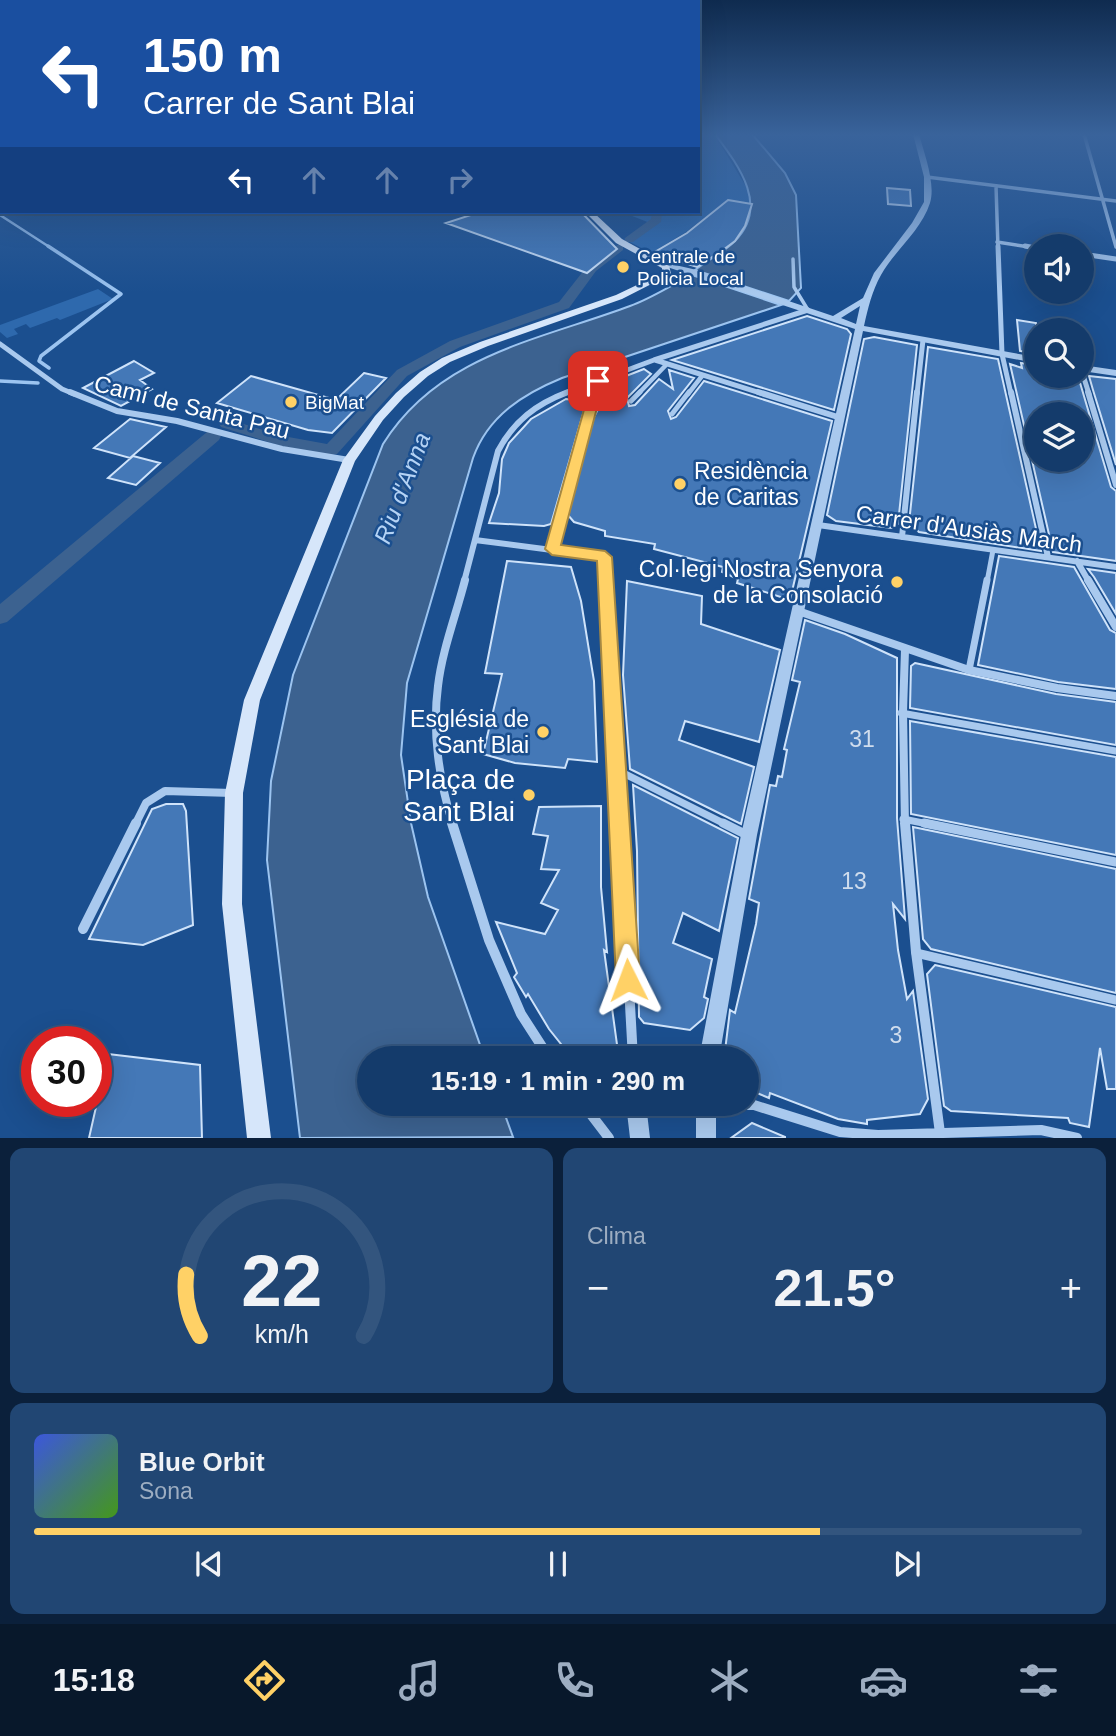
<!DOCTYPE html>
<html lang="es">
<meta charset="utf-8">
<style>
:root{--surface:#143b6b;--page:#214673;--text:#f1f3f6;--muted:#9dadc1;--line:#33557e;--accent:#ffd166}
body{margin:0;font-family:Arial,sans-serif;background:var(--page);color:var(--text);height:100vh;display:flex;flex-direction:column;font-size:26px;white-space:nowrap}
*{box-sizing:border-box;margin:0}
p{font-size:23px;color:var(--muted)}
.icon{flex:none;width:38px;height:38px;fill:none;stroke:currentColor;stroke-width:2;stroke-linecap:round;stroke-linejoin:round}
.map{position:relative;height:1138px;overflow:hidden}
.drawer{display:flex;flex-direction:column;gap:10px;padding:10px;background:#0b203b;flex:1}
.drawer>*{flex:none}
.top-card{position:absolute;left:0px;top:0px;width:700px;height:214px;box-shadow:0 7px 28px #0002,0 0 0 2px var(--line);background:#1a4fa0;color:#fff;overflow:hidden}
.buttons{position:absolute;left:1024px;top:234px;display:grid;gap:14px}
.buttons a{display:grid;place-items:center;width:70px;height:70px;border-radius:50%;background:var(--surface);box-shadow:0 7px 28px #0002,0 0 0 2px var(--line);font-size:35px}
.speed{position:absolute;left:21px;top:1026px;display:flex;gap:14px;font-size:35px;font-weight:700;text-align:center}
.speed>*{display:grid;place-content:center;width:91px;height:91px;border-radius:50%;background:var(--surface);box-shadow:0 7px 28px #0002,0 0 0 2px var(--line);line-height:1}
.speed .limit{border:10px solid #d22;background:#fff;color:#111}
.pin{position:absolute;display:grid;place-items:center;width:60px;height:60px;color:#fff;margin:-30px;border-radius:14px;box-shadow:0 4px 10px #0006}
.me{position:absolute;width:77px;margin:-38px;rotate:357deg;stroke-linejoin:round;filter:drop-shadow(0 0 5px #0008)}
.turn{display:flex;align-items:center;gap:24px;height:147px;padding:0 28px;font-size:32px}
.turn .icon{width:91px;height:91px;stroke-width:2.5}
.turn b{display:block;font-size:49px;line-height:60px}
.lanes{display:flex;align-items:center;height:66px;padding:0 28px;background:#0003;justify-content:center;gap:35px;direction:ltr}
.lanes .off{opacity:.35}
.big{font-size:52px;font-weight:600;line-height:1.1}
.drawer .tile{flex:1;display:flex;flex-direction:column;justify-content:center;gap:10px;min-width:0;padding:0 24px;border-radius:14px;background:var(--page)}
.drawer .dial{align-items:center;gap:0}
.dial svg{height:182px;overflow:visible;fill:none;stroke:var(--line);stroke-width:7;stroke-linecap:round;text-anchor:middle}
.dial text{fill:var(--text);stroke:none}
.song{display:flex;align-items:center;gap:21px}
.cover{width:84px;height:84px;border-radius:10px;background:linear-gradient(135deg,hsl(230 70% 55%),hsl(100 70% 35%))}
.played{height:7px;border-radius:4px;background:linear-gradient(90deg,var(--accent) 75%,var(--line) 75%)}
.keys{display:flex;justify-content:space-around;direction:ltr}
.heat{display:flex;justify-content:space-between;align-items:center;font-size:38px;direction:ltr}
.drawer .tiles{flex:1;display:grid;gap:10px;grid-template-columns:1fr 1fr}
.tile:last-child{grid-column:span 2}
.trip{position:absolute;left:357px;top:1046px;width:402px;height:70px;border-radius:35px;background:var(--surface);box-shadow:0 7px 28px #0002,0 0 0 2px var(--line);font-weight:600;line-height:70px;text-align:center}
.tab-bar{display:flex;height:112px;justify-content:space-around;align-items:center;background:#08182b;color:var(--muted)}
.tab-bar .icon{width:49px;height:49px}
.tab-bar .selected{color:var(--accent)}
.tab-bar b{font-size:32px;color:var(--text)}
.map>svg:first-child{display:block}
.green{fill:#2e69ad}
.water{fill:#3c6290;stroke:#9cc4f0;stroke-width:2}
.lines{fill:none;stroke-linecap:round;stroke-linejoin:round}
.stream-far1{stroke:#9cc4f0;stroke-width:2.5}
.stream{stroke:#9cc4f0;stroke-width:3.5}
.canal{fill:#3c6290;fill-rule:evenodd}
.building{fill:#4478b7;stroke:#cfe3fa;stroke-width:2;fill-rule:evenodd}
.service{stroke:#a9c9ee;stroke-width:3.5}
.pedestrian-far3{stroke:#a9c9ee;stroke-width:4.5}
.pedestrian-far2{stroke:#a9c9ee;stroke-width:5}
.pedestrian-far1{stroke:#a9c9ee;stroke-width:7}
.pedestrian{stroke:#a9c9ee;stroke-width:9}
.minor-far4{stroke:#a9c9ee;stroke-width:3.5}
.minor-far3{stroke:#a9c9ee;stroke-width:5}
.minor-far2{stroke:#a9c9ee;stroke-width:6}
.minor-far1{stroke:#a9c9ee;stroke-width:8}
.minor{stroke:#a9c9ee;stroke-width:10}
.tertiary{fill:#a9c9ee;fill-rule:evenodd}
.secondary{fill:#d6e6fa;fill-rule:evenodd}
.route{fill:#ffd166;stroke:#a68842;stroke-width:2}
.poi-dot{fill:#ffd166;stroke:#1b4f8f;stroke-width:2.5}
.labels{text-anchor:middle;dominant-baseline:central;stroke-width:5;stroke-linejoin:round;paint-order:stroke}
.far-poi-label{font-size:19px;fill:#fff;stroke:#1b4f8f;text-anchor:start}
.street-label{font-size:23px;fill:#fff;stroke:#1b4f8f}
.poi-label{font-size:23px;fill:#fff;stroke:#1b4f8f;text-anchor:end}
.near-number-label{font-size:23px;fill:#d0dded}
.water-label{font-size:24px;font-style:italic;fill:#b5d3f5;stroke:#1b4f8f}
.near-poi-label{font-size:28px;fill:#fff;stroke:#1b4f8f;text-anchor:end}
</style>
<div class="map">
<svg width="1116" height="1138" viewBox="0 0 1116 1138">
<rect width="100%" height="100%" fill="#1b4f8f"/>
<path class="green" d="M698,134H714L750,193L752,204L727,200L686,232L651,253L624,239L650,223L622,212H698Z
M98,289L113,299L60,320L57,318L30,328L26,324L14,329L18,334L7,338L0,332V325Z"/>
<path class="water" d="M715,134H752L785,173L796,195L801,288L789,301L695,270C708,260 724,252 735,241C770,206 738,165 715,134Z
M692,275L781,305L562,378C523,394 488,416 473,458L407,683L401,755L411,823L428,897L485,1059H369V1104H501L513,1137L300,1138L267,860L271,781L293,675L383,444C438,355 539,340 630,306C652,298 671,285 692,275Z"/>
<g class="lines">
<path class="stream-far1" d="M0,215L51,248"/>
<path class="stream" d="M48,246L121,294L41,356L39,361L49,368
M0,381L38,383"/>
<path class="canal" d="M652,212H662L661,222L633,242H625V238L651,219Z
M619,244L623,246V250L596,271L569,308L460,347L407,376L337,454L331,455L281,446L221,427L219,424L227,419L283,436L327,444L397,370L450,341L559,302L588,265Z
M213,431L221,436L219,440L7,622L0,624V604L207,432Z"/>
</g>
<path class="building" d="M887,188L910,190L911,206L888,204Z
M728,200L752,204L745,226L735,241L723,250L697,267L653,253L687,233Z
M480,212H581L617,249L587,273L446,223Z
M807,316L847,329L851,334L834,410L672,360Z
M1017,320L1036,323V354L1020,351Z
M874,337L917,345L898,524L892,528L836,521L827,515L864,339Z
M928,347L998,359L1041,551L919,532L909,523Z
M134,361L154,373L140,380L152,389L121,406L83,388Z
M1021,363L1036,365V376H1078L1111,487L1116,491V561L1053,552L1010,364L1022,368ZM1036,415H1082V460H1036Z
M644,369L651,374L627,398L629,406L635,405L659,379L673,389L669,370L694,378L668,411L671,419L676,417L704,381L832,421L790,600L737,583L738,579L722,572L723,567L654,549L655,544L605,536V531L574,522L567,514L594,417L613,381Z
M364,373L386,378L332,433L308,430L217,403L251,376L336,400Z
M1089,376L1116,379V465L1093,390Z
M566,399L581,401L585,407L551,524L544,526L489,523L499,493L502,459L509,443L531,419Z
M130,419L166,427L130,458L94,448Z
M133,456L160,463L136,485L108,478Z
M999,556L1074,567L1110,630L1116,633V689L1058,682L978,665Z
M507,561L571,567L581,601L594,681L597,762L568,759L565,768L515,763L483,754L502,674L485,673Z
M1088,569L1116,573V614L1094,577Z
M627,581L702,596L701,624L780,650L759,742L685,721L679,740L754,767L741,824L630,769L623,675Z
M805,620L845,634L897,658V818L905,919L893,904L898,950L907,999L913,991L928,1099L920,1114L867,1120V1124L838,1119L770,1093L769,1098L747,1089V1059H724L730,1010L735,1013L756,924L759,903L749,899L770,785L776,786L778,776L782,777L787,750L784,749L800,682L792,680Z
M915,663L1056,694L1116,702V745L910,708L911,666Z
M910,721L1116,757V855L911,814Z
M633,785L738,838L719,931L683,913L673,943L712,959L704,997L708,999L704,1018L690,1030L644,1023L639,1017L637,851Z
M166,804H183L186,811L193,925L143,945L89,939L152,809Z
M601,806V887L607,952L604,950L619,1059H573L549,1029L528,994L526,997L514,977L517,973L496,922L545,934L558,910L541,903L559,870L541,869L548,836L533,834L539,807Z
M913,827L1116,869V993L931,949L923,939Z
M935,965L1116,1007V1089H1107L1100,1048L1089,1127L1070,1123L1068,1118L951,1111L944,1106L927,974Z
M108,1054L200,1065L202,1138H89Z
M752,1123L785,1137V1138H731Z"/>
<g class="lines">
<path class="service" d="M793,259L794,287L808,310"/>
<path class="pedestrian-far3" d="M638,394L666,365
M688,394L702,376"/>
<path class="pedestrian-far2" d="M631,401L640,392
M672,414L689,392
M987,582L993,550"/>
<path class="pedestrian-far1" d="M969,670L987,580
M901,713L1116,751
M617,770L727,825
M903,819L933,825"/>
<path class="pedestrian" d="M723,823L747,835
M924,823L1116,862
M916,953L1116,1000"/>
<path class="minor-far4" d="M1084,134L1116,247
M927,177L1116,201
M996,186L998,248
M997,242L1036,248"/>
<path class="minor-far3" d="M998,246L1002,354L1011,394
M1025,246L1036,248
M1082,254L1116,259
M0,344L62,389L74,394
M655,360L764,394
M1082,372L1089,394
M563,394L654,360L808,310
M594,394L598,381
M917,394L923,340"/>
<path class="minor-far2" d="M70,392L117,411L177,421L282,449L349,460
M758,392L841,418
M1011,392L1048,557
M1088,392L1116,485
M818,525L1116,567
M902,537L917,392
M475,540L605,557L606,582
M552,549L595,392
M1077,561L1089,582
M464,582L498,451C514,421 536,404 568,392"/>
<path class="minor-far1" d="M606,580L620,825
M1088,580L1116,627
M798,611L969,670L1057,688L1116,696
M905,650L903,712L905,825
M135,825L146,803L165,791L232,793
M453,825C439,781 432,731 438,686C442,651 456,615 465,580"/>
<path class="minor" d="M452,823L489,940L521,1014L550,1059
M620,823L633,1059
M905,823L916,952L940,1133
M83,929L136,823
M583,1104L609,1138
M708,1105H754L840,1132L878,1135L1041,1130L1077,1138"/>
<path class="tertiary" d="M913,134H919C924,153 936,184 930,203C921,231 895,250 881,275C872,291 868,308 864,326L1036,357V363L863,331L757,835L719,1059H699L741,835L855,329L658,264L662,262L697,270L833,316L863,298L874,273L912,223L924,202V177ZM860,306L856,324L841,318Z
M1082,365L1116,370V376L1082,371Z
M626,1104H646L650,1138H630Z
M696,1104H716V1138H696Z"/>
<path class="secondary" d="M585,212H593L622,239L669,265L671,274L622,299L488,346L450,362L428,376L404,397L383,420L355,461L260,700L243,793L242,904L271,1138H247L222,904L225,793L244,700L343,460L375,416L396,393L420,372L442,358L480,342L616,295L662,273V268L616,243Z"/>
</g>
<linearGradient id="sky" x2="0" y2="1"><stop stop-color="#0f2b4f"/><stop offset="0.46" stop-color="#39639b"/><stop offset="1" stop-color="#39639b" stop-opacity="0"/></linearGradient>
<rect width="1116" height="293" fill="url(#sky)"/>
<path class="route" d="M598,377L604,381L561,545L605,551L612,557L640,980L637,988L628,992L620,988L616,980L597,561L552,555L545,549L592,381Z"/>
<g class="poi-dot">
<circle cx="623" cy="267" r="7"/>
<circle cx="291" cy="402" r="7"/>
<circle cx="680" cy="484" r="7"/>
<circle cx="897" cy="582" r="7"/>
<circle cx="543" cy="732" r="7"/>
<circle cx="529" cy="795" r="7"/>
</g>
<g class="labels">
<g class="far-poi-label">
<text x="637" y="256">Centrale de<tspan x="637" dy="22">Policia Local</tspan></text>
<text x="305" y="402">BigMat</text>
</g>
<g class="street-label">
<text transform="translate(192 407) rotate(14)">Camí de Santa Pau</text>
<text transform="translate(969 529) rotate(8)">Carrer d'Ausiàs March</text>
</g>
<g class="poi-label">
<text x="694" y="471" text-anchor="start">Residència<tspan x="694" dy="26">de Caritas</tspan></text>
<text x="883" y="569">Col·legi Nostra Senyora<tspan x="883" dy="26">de la Consolació</tspan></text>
<text x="529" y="719">Església de<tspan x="529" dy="26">Sant Blai</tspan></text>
</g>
<g class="near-number-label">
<text x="862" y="739">31</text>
<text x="854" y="881">13</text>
<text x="896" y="1035">3</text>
</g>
<g class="water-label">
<text transform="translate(402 488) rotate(-69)">Riu d'Anna</text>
</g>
<g class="near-poi-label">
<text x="515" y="779">Plaça de<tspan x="515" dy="32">Sant Blai</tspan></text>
</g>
</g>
</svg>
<div class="buttons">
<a><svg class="icon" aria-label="sound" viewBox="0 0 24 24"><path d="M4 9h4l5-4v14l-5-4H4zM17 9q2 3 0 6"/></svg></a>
<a><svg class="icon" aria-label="search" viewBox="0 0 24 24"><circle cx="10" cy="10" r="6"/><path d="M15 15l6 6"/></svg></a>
<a><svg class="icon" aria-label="layers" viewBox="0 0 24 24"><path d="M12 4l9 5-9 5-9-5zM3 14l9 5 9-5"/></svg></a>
</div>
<div class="speed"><div class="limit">30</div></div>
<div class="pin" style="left:598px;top:381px;background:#d93025"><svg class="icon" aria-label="arrive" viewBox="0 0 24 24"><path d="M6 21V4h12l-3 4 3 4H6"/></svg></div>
<svg class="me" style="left:628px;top:980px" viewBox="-20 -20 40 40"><path d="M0-17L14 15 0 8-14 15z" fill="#ffd166" stroke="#fff" stroke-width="4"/></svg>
<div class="trip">15:19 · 1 min · 290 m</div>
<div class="top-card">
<div class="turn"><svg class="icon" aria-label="left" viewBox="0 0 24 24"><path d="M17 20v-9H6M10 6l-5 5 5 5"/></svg><div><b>150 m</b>Carrer de Sant Blai</div></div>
<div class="lanes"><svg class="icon" aria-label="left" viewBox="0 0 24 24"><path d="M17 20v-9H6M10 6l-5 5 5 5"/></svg><svg class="icon off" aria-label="ahead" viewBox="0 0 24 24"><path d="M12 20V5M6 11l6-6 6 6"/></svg><svg class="icon off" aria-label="ahead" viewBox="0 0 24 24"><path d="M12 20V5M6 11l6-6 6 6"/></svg><svg class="icon off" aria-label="right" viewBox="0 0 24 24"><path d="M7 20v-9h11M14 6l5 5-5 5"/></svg></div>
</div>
</div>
<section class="drawer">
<div class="tiles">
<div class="tile dial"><svg viewBox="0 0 100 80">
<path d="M14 69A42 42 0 1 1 86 69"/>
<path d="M14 69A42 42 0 0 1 8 42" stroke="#ffd166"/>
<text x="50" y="56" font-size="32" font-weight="700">22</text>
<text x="50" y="72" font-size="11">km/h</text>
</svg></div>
<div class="tile"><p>Clima</p>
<div class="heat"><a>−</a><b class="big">21.5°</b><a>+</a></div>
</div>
<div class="tile">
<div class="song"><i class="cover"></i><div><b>Blue Orbit</b><p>Sona</p></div></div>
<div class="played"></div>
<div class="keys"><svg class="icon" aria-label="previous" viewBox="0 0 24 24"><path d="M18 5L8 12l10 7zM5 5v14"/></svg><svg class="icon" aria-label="pause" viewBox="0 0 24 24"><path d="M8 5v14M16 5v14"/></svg><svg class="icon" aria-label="next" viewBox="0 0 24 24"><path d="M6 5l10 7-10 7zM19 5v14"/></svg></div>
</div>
</div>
</section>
<nav class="tab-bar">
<b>15:18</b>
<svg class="icon selected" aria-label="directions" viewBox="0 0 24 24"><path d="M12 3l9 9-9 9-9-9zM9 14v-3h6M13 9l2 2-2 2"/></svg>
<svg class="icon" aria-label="music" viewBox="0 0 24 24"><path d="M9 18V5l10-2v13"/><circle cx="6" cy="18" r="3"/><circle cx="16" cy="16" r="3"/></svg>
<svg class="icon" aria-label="phone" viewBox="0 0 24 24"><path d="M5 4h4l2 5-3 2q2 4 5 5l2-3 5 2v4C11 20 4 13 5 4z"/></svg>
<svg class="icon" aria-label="climate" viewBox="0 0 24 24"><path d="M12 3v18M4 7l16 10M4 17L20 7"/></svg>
<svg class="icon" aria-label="car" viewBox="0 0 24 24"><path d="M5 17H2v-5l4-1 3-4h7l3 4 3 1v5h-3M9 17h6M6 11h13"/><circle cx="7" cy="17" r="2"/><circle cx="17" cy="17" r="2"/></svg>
<svg class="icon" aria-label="filters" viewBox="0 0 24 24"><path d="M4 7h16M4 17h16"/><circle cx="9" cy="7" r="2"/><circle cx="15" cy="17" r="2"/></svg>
</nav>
